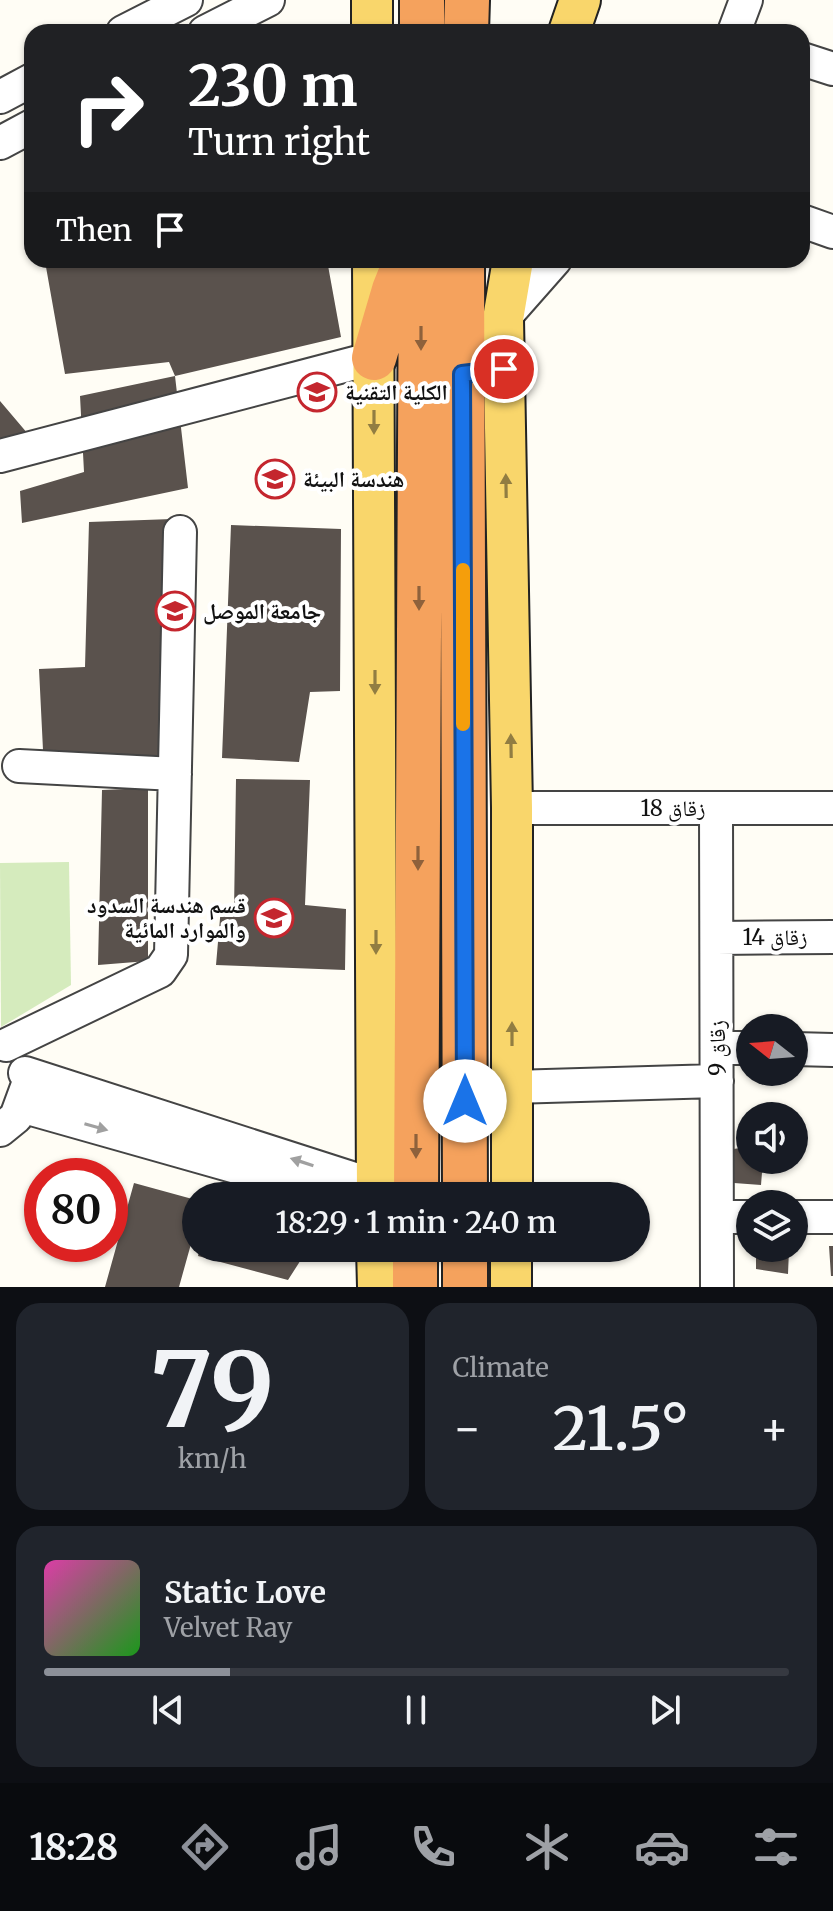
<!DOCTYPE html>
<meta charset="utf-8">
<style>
:root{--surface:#171b24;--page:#20242c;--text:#f1f3f6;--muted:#9ea1a6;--line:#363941;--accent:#8c9099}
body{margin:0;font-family:Merriweather,"Noto Naskh Arabic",serif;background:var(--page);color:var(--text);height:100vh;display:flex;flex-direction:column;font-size:30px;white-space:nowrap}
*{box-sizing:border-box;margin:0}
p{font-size:26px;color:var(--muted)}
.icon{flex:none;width:44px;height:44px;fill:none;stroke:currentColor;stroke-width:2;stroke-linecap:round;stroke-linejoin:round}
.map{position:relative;height:1287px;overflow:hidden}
.details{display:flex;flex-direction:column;gap:16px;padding:16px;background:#0d0f14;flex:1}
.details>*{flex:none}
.top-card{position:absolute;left:24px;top:24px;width:786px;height:244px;border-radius:24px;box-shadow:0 2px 6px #0004;background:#202124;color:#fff;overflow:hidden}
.needle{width:52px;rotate:287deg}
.fabs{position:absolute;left:736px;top:1014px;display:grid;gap:16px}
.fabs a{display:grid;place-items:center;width:72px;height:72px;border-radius:50%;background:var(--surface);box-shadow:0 2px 6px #0004;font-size:40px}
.speed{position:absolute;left:24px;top:1158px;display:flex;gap:16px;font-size:40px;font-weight:700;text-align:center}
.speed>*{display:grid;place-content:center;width:104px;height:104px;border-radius:50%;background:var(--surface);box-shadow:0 2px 6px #0004;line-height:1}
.speed .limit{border:12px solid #d22;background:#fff;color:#111}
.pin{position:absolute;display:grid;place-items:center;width:68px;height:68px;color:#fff;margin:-34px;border:4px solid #fff;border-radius:50%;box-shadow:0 2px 8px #0007}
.me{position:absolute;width:88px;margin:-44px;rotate:0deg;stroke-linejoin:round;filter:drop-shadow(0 0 6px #0008)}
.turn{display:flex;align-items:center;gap:28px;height:168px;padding:0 32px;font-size:36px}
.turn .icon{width:104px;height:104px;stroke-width:2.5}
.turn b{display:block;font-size:56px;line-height:68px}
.then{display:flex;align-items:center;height:76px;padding:0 32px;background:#0003;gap:16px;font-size:30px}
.big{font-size:60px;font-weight:600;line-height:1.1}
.details .card{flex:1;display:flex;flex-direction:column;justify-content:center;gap:12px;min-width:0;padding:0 28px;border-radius:24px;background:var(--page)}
.details .dial{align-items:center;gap:0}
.dial b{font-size:104px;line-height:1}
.song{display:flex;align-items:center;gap:24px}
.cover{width:96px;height:96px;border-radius:12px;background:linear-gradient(135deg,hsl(320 70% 55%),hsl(120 70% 35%))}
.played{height:8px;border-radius:4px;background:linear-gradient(90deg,var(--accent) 25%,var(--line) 25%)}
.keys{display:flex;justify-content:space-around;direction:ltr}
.heat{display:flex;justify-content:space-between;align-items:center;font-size:44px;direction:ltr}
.details .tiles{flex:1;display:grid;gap:16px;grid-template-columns:1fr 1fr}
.card:last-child{grid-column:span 2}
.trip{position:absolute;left:182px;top:1182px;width:468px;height:80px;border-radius:40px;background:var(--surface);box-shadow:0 2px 6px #0004;font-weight:600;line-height:80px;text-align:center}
.tab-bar{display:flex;height:128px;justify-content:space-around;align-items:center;background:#090b0e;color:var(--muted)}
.tab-bar .icon{width:56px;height:56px}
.tab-bar .current{color:var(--accent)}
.tab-bar b{font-size:36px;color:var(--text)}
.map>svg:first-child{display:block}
.green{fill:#d5ebbd}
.building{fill:#5a524d}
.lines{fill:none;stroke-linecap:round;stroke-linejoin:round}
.minor-casing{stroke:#444;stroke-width:36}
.major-casing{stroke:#222;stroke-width:44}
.highway-casing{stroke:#222;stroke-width:48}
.minor{stroke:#fff;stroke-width:32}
.major{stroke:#f9d66b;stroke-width:40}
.highway{stroke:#f5a25d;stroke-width:44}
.oneway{fill:#8e613b}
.oneway2{fill:#917d42}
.oneway3{fill:#a0a0a0}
.route-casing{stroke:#114b97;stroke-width:20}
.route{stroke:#1a73e8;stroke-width:14}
.slow{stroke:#f59e0b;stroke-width:14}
.labels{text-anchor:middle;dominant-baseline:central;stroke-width:8;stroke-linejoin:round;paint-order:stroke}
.poi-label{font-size:22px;font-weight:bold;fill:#111;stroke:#fff;text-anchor:start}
.street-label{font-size:22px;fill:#111;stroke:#fff}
</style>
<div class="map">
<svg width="833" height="1287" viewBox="0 0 833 1287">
<rect width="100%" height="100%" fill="#fffdf5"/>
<path class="green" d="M69,862L71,985L1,1027L0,863Z"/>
<path class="building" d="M68,260H327L341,337L175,376L169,362L65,374L46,267Z
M175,376L188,488L22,523L20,491L84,472L80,396Z
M0,401L28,434L0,442Z
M172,519L162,761L43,750L39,669L85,667L89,522Z
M231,525L341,529L340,691L310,692L299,762L222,758Z
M236,779L310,780L305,905L346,909L345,970L216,965L221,907L234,911Z
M148,788V961L98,965L102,790Z
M749,1147L750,1160H763L761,1185L734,1183L729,1176L733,1149Z
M134,1183L196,1200V1226L179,1287H105Z
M829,1246H833V1276H831Z
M200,1248H304V1255L288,1280L198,1256Z
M789,1250L788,1274L756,1269V1251Z"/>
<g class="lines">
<g class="minor-casing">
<path id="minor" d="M123,32L186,0
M205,32L268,0
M734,32L746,0
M802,59L833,69
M0,97L32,80
M0,143L32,126
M802,221L833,232
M503,319L555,260
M0,456L374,358
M19,766L175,774
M512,808H833
M716,808L717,1287
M717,938L833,937
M6,1045L160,971L171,955L180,532
M717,1048H750
M794,1049L833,1050
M25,1073L376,1186
M512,1087L717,1081
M21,1106L339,1196
M0,1130L16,1117L27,1087
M717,1217H750
M794,1217H833"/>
</g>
<g class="major-casing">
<path id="major" d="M372,0V32
M569,32L580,0
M373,260L377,1196
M512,1196V808L503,319L513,260
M377,1248L378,1287
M511,1287V1248"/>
</g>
<g class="highway-casing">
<path id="highway" d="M422,32V0
M466,32L467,0
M462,260L465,1196
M374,358L394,290L406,260
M462,374L504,369
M416,1196L421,260
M465,1248V1287
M415,1287V1248"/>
</g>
<use href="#minor" class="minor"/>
<use href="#major" class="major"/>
<use href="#highway" class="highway"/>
</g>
<defs><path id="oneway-solid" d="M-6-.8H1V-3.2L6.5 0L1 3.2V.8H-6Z" transform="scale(2)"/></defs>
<g class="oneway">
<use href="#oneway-solid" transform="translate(421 338) rotate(90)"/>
<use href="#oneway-solid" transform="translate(419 598) rotate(90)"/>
<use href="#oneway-solid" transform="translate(418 858) rotate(90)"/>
<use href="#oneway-solid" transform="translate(416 1146) rotate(90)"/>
</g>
<g class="oneway2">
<use href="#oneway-solid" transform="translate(374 422) rotate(90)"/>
<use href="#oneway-solid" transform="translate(506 486) rotate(-91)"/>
<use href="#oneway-solid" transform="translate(375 682) rotate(90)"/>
<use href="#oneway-solid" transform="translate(511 746) rotate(-91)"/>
<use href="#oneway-solid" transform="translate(376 942) rotate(90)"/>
<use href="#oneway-solid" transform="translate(512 1034) rotate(-90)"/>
</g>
<g class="oneway3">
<use href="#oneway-solid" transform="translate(96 1127) rotate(16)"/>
<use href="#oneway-solid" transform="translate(302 1162) rotate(-162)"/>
</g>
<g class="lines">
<g class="route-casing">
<path id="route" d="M465,1101L462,374L504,369"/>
</g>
<use href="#route" class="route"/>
<path class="slow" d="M463,570V724"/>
</g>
<defs>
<g id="university-ring" transform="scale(2)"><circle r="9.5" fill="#fff" stroke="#c4262e" stroke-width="1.5"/><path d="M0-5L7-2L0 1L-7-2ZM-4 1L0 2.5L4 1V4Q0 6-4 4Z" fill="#c4262e"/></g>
</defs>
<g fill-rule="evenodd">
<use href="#university-ring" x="317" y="392"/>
<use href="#university-ring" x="275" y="479"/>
<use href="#university-ring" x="175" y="611"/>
<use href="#university-ring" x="274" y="918"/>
</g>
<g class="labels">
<g class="poi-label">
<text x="345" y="392">الكلية التقنية</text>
<text x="303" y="479">هندسة البيئة</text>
<text x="203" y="611">جامعة الموصل</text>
<text x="246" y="905" text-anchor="end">قسم هندسة السدود<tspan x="246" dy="25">والموارد المائية</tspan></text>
</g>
<g class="street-label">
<text x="673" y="808">زقاق 18</text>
<text x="775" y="937">زقاق 14</text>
<text transform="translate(717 1048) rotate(-90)">زقاق 9</text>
</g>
</g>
</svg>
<div class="fabs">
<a><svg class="needle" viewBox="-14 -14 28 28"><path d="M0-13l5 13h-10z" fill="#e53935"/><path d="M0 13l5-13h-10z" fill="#9ea1a6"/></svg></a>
<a><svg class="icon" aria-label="sound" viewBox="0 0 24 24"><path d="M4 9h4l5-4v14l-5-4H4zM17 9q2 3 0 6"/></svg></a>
<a><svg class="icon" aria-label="layers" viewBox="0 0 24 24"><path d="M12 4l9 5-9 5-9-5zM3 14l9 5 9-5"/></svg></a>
</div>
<div class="speed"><div class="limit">80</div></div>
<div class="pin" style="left:504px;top:369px;background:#d93025"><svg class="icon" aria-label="arrive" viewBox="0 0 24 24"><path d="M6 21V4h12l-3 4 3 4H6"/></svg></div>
<svg class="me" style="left:465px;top:1101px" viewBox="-20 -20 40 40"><circle r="19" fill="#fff"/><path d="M0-13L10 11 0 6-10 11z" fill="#1a73e8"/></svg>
<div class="trip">18:29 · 1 min · 240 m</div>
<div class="top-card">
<div class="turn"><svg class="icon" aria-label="right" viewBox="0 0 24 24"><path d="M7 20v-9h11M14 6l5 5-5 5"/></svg><div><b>230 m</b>Turn right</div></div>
<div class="then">Then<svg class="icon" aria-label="arrive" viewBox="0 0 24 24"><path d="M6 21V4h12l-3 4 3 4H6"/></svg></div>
</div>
</div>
<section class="details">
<div class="tiles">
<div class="card dial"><b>79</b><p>km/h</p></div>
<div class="card"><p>Climate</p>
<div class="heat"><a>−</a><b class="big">21.5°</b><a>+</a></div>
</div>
<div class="card">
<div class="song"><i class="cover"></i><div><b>Static Love</b><p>Velvet Ray</p></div></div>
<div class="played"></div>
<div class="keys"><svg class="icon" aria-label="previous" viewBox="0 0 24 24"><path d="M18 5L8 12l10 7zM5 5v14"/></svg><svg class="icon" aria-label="pause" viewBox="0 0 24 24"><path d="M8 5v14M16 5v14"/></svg><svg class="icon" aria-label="next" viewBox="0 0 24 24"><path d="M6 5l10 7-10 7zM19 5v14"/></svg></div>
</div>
</div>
</section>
<nav class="tab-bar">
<b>18:28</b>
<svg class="icon current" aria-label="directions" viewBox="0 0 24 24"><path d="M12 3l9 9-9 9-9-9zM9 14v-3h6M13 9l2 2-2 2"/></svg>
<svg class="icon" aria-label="music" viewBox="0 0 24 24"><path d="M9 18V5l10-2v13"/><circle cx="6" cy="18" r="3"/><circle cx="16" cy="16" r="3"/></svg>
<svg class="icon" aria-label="phone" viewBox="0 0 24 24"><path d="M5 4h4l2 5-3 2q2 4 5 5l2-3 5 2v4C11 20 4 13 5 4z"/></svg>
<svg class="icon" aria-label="climate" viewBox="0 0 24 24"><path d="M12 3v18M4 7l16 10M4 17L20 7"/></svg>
<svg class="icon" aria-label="car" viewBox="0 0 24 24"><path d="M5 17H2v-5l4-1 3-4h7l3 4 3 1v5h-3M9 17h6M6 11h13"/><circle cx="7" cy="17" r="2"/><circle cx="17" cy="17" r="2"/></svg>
<svg class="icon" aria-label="filters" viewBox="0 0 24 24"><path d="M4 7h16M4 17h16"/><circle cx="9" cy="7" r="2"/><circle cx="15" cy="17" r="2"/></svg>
</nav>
